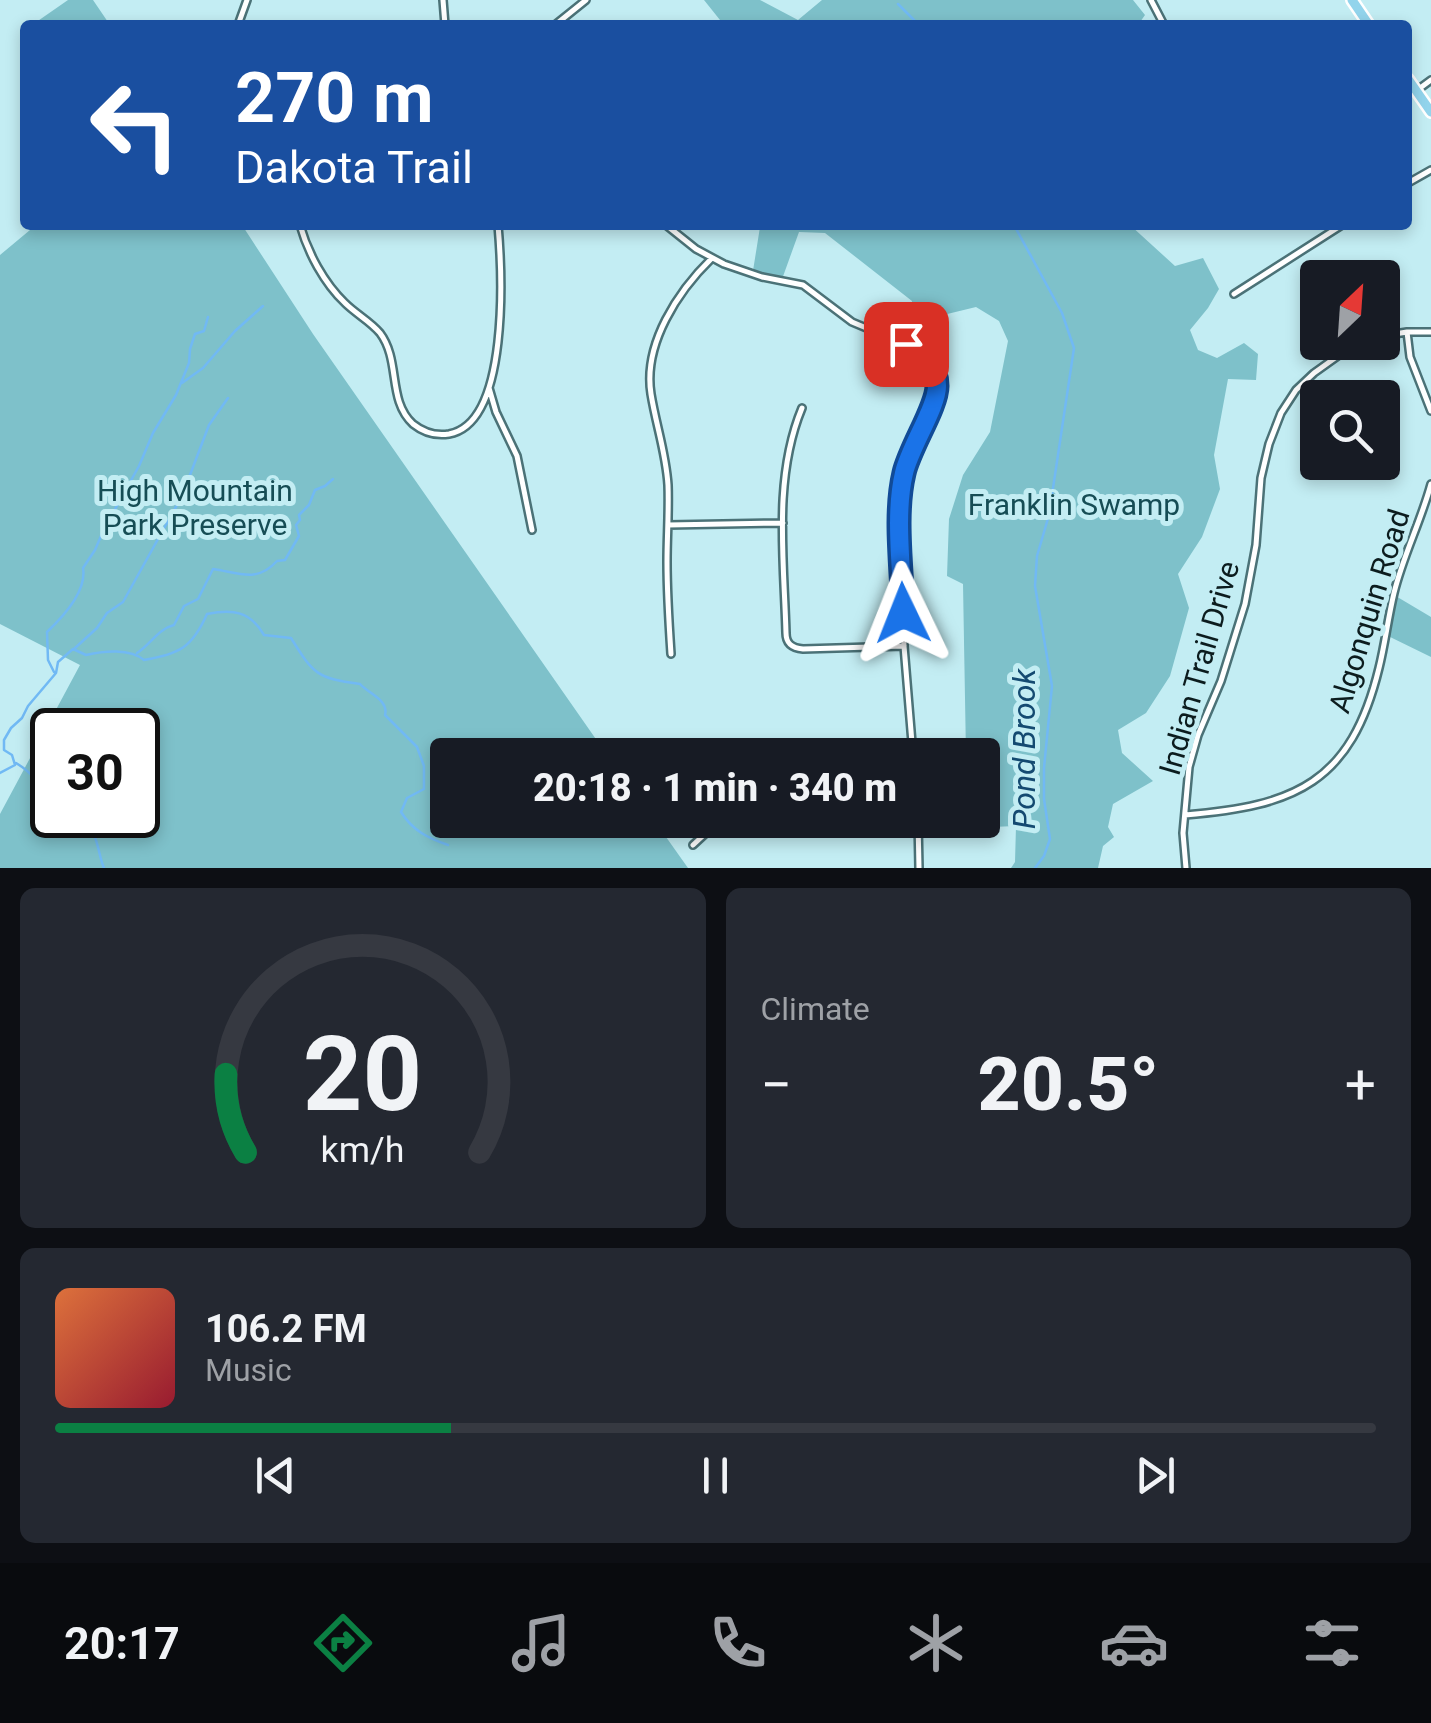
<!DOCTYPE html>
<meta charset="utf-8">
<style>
:root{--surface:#171b24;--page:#242831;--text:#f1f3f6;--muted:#9ea1a6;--line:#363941;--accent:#0b8043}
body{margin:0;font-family:Roboto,sans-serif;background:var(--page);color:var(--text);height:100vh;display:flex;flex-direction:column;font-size:38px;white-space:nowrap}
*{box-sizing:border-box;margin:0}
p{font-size:32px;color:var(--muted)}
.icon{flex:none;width:55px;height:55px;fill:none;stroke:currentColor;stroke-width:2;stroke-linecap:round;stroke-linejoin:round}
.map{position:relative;height:868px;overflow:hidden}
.sheet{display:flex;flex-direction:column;gap:20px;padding:20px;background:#0d0f14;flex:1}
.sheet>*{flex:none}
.hud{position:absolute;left:20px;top:20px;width:1392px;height:210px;border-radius:10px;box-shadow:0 5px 15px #0003;background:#1a4fa0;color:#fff;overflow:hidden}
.needle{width:65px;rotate:25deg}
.tools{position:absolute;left:1300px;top:260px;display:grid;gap:20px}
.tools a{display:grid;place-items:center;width:100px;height:100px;border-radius:10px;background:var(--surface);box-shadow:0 5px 15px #0003;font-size:50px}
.speed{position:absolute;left:30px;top:708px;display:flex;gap:20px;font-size:50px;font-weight:700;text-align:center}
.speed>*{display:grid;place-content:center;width:130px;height:130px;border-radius:50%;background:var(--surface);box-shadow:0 5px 15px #0003;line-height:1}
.speed .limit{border:5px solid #111;border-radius:15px;background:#fff;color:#111}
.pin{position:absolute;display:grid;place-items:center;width:85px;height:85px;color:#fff;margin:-42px;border-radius:20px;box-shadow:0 5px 15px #0006}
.me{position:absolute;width:110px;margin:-55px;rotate:358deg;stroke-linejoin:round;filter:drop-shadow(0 0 8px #0008)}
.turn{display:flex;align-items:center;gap:35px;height:210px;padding:0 50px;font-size:45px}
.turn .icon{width:130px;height:130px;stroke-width:2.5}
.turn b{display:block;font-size:70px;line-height:85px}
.big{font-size:75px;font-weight:800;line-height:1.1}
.sheet .widget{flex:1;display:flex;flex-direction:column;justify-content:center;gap:15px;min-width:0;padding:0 35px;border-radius:15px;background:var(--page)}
.sheet .dial{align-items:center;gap:0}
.dial svg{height:260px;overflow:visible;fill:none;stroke:var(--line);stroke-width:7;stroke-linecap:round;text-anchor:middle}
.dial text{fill:var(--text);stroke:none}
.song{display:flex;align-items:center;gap:30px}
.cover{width:120px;height:120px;border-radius:15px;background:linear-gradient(135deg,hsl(20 70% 55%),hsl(350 70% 35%))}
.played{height:10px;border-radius:5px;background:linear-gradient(90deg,var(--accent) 30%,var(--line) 30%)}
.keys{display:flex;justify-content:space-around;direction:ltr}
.heat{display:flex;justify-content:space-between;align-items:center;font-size:55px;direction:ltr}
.sheet .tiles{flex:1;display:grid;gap:20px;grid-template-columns:1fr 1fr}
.widget:last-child{grid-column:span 2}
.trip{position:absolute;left:430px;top:738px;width:570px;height:100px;border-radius:10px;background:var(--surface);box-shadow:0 5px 15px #0003;font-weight:800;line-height:100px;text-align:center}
.menu{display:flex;height:160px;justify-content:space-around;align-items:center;background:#090b0e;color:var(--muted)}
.menu .icon{width:70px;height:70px}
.menu .active{color:var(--accent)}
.menu b{font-size:45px;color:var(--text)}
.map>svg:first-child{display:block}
.green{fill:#7ec1ca;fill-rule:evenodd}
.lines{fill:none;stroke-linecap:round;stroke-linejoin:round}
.stream{stroke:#71b9f4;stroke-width:2.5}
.minor-casing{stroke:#4b7277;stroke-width:10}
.primary-casing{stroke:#fff;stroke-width:14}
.minor{stroke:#fff;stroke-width:5}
.primary{stroke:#92d4ec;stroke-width:9}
.route-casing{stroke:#114b97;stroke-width:25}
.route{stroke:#1a73e8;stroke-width:18}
.labels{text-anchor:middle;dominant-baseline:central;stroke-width:10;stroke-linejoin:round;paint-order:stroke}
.park-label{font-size:30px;fill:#164d55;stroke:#c3edf3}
.street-label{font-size:30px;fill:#0c1c1e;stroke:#c3edf3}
.water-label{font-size:32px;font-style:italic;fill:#144a71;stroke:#c3edf3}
</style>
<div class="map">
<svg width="1431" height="868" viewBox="0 0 1431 868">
<rect width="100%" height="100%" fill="#c3edf3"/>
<path class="green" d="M68,0H93L110,25H32Z
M704,0H760L798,20L822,0H1133L1145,15L1138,25H724Z
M36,225H242L313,334L607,755H448V820H654L688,868H0V814L80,665L0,624V255ZM138,730V815H52V730Z
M757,225H1130L1175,266L1203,258L1219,289L1208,308L1190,330L1198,350L1217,358L1244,343L1258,354L1256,380L1228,379L1214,455L1220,489L1202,537L1178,574L1189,608L1170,676L1146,713L1118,730L1122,753L1153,781L1113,804L1108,827L1114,837L1103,846L1098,868H1011L1015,862L1016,826L968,828V820H982V755H966L963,584L947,576L949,519L963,475L990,432L1008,341L999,321L976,307L939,316L921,353L908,349L912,301L825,233L799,232L781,282L752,277L760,227Z
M1394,595L1431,617V657L1386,635Z"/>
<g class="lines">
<path class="stream" d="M898,4L919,25
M1014,225L1062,313L1074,348L1049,515L1037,556L1035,586L1052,686L1044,768V799L1050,839L1044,856L1035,868
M182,383L203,368L235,331L263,306
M75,648L97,628L107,613L123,602L182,496L209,425L228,398
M137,653C151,644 158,629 174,625L184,606L198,599L213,569C240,573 257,583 277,561L285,560L299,536L296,525L300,520L299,515L309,505L315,490L325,486L333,479
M54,672L48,660L47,632C63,617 87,591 83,568L95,550L104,529L139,466L153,433L176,395L189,363L190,349L195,334L204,331L208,317
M16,763C42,779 38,789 52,812
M0,773L15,765L12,755L4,750V740L11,728L22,718L28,706L56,673L58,662L73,649L86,655C103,651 130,648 144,660C179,654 192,648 207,614C233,609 250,611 264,635L291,638C314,675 317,678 360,684C369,694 389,700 385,715L417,747L424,766V789L407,798L401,812C413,831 428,838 448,845
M58,815C66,818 76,817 83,821C98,830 98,855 104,868"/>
<g class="minor-casing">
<path id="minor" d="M443,0L445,25
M1151,0L1164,25
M238,25L247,0
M555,25L586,0
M1416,91L1431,80
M1408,183L1431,170
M300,225C308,253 324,283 345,303C356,314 370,321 380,333C401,361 387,400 413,424C423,432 436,436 449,434C510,423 502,271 498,225
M666,225L696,249L724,264L762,277L803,285L852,322L914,348L931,364L936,379V394L907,462L900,508L904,646L913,755
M1234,294L1342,225
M1407,332L1410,357L1431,411
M1382,336L1407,332H1431
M489,388L496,412L517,456L532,530
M802,408C773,478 784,559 786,633C786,644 792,648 803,649L904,646
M668,525L783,523
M671,654C669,624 667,593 667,562C667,536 669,511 668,485C666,453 656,425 651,394C643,344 678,291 712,258
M1185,815C1295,806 1351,783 1379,668C1385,644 1388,618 1394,593C1403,556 1421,521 1431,484
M918,820L919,868
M693,845L720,820
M1186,868L1183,833L1189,767L1198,735L1221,681L1245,604L1256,545L1261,478L1269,444L1281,413L1296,390L1314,373L1342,353L1362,342"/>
</g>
<g class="primary-casing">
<path id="primary" d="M1352,0L1369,25
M1408,79L1431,112"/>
</g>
<use href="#minor" class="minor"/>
<use href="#primary" class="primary"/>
</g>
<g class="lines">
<g class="route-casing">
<path id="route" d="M903,613C902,569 894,515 904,473C910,447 937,407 937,386C937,366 924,352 906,344"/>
</g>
<use href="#route" class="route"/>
</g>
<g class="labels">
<g class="park-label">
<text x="195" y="490">High Mountain<tspan x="195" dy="34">Park Preserve</tspan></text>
<text x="1074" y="504">Franklin Swamp</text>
</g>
<g class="street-label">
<text transform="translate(1369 611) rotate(-73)">Algonquin Road</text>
<text transform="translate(1199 668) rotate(-74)">Indian Trail Drive</text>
</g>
<g class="water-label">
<text transform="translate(1024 749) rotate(-90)">Pond Brook</text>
</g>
</g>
</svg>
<div class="tools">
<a><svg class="needle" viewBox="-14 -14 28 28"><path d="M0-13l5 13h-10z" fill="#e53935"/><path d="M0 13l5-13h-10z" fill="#9ea1a6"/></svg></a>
<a><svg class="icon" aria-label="search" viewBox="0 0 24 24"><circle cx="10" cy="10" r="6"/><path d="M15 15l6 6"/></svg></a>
</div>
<div class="speed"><div class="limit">30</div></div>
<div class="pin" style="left:906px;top:344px;background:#d93025"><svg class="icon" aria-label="arrive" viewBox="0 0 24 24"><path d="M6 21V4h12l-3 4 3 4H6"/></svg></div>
<svg class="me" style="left:903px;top:613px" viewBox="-20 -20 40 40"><path d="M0-17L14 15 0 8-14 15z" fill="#1a73e8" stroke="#fff" stroke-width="4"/></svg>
<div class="trip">20:18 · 1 min · 340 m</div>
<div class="hud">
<div class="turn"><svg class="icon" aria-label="left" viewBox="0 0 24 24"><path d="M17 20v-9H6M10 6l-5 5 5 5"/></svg><div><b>270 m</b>Dakota Trail</div></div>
</div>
</div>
<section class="sheet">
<div class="tiles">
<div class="widget dial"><svg viewBox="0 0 100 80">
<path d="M14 69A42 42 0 1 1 86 69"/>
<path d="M14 69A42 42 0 0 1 8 45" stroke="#0b8043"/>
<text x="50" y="56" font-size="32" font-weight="700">20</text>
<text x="50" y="72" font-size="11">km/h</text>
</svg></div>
<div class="widget"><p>Climate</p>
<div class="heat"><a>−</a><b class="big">20.5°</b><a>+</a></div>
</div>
<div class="widget">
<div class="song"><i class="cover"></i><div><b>106.2 FM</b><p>Music</p></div></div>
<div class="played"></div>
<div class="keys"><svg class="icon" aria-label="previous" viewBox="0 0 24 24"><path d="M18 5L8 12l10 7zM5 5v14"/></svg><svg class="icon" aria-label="pause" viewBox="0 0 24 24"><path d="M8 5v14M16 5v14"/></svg><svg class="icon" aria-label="next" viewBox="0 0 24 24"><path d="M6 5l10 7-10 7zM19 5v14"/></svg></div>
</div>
</div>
</section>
<nav class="menu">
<b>20:17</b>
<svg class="icon active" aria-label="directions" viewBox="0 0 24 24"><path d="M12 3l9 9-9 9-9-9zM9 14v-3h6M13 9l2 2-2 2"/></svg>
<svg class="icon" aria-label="music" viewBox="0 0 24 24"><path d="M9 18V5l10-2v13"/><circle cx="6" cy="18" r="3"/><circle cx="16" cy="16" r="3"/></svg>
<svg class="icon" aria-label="phone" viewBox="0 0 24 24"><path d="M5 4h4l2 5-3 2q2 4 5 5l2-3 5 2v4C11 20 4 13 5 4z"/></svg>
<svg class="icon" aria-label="climate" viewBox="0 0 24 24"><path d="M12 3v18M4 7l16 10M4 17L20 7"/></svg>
<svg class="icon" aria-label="car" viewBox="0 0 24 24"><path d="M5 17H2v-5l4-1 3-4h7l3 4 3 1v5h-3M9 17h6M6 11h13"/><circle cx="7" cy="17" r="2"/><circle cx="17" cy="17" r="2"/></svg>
<svg class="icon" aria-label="filters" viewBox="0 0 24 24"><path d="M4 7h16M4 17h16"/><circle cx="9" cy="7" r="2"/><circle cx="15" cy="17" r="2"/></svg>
</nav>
